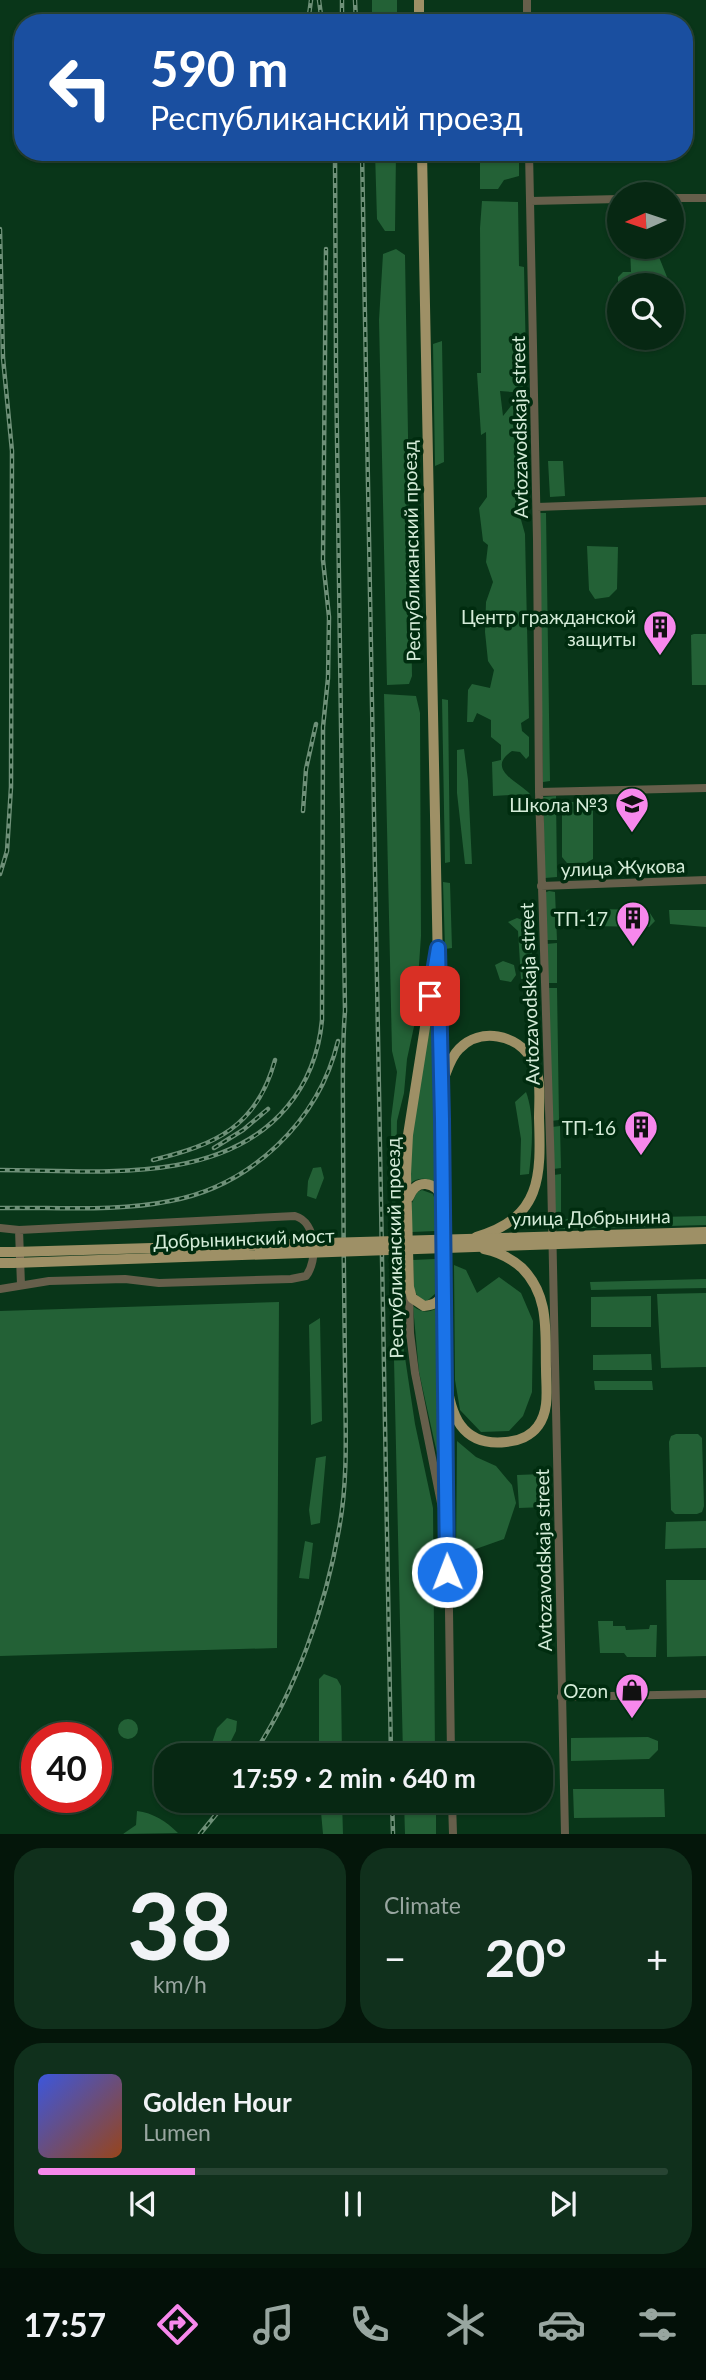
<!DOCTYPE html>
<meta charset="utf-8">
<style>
:root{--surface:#072813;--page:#10301c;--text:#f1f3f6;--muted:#98a6a0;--line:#284433;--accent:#f788ec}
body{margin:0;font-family:Lato,sans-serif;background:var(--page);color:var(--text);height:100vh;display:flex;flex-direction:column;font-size:26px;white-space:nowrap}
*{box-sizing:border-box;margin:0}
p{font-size:23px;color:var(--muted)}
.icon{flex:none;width:38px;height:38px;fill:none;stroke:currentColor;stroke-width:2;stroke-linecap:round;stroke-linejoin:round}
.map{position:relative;height:1834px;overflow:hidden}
.panel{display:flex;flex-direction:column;gap:14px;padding:14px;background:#04160a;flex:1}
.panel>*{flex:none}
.hud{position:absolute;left:14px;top:14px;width:679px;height:147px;border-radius:28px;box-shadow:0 2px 5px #0004,0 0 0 2px var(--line);background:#1a4fa0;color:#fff;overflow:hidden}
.needle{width:46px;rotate:267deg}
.buttons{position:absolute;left:607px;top:182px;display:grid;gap:14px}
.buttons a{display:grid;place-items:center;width:77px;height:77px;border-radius:50%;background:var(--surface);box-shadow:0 2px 5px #0004,0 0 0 2px var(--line);font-size:35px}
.speed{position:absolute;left:21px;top:1722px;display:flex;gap:14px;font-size:35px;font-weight:700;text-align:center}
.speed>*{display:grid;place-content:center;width:91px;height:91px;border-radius:50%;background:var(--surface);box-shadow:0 2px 5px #0004,0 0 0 2px var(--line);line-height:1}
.speed .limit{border:10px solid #d22;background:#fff;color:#111}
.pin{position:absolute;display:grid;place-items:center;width:60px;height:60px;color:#fff;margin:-30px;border-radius:14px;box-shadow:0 4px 10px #0006}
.me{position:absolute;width:77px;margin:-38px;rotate:359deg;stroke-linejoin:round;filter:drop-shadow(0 0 5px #0008)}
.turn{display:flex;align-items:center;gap:24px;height:147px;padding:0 21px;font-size:32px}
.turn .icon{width:91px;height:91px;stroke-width:2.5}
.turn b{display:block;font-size:49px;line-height:60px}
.big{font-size:52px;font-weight:700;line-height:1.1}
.panel .widget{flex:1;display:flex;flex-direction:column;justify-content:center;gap:10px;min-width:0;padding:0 24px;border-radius:28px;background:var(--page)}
.panel .dial{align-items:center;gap:0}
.dial b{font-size:91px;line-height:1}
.song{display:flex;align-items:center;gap:21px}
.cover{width:84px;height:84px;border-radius:10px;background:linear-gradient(135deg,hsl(230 70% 55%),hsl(20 70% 35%))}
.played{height:7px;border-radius:4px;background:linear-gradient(90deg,var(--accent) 25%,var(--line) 25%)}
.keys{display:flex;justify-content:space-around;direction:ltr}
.heat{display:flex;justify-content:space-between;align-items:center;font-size:38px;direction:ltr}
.panel .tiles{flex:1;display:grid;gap:14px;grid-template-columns:1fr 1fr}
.widget:last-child{grid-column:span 2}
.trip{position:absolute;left:154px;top:1743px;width:399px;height:70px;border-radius:28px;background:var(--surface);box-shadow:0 2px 5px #0004,0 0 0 2px var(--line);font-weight:700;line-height:70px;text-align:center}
.tabs{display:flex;height:112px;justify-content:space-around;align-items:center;background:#031008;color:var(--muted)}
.tabs .icon{width:49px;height:49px}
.tabs .selected{color:var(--accent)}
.tabs b{font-size:32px;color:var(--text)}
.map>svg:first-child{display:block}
.green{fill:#236136}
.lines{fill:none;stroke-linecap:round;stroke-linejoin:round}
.minor{stroke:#665f4b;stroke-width:8}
.major{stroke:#9e9066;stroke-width:10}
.rail-casing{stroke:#6e9078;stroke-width:4.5}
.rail{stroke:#002c0f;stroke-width:2;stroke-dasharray:5;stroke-linecap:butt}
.major-bridge{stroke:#9e9066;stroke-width:10}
.route-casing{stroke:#114b97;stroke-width:18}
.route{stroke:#1a73e8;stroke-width:12}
.labels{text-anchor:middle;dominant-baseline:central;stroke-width:7;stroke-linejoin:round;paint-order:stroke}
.street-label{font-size:19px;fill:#d5ecd9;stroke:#002c0f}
.poi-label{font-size:19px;fill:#d5ecd9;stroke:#002c0f;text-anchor:end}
</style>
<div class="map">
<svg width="706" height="1834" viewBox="0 0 706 1834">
<rect width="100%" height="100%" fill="#093619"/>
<path class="green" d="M372,0H397V23H372Z
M479,14L518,16V23H479Z
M375,152H396L395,231H385L377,219Z
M480,152H519V176L504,180L498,189H480Z
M482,201L518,202L519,266L524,267L526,360H522L524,393L500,391L503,416L511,406L525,403L528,504L518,509L525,534L529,718L521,723L522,731L529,737V756L526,759L520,752L512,751C485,769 519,782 530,794L493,796L492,762L501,760V745L491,737V720L477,713L473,722H467L468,690L472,684L490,688L494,670L488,661L485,632L486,602L493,582L486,562L488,545L483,541L479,508L487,497L486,432L481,435L477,373H481L480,228Z
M630,247H655L667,277V285H620L618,288V277L623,272H631Z
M396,249L405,255L412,676L409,684L387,685L379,320L383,254Z
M442,341L444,462L435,466L433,344Z
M548,461H563L565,496L550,497Z
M539,513H546L550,781L543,782Z
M587,546L618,547L617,589L609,597L595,599L589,590Z
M694,634H706V685H692L691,635Z
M384,694L416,696L420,713L421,936L415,1022L407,1059L404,1093L397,1121L395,1225L392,1222L391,1119L397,1072L392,1051Z
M442,699L448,700L450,862L445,863Z
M464,749L468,780L472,864H465L457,793V750Z
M556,796L557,877L545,878L543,797Z
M568,802H586L593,809V859L584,864L567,863L562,857V809Z
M443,882L450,883L452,948L445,949Z
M549,891L555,892L557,940H545L544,893Z
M593,909L648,910L655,921L649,927L589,926L586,923V910Z
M669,910H706V927L670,924Z
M517,918L531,923L533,978L521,979L518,931L508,922Z
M557,943V983H547L546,944Z
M503,961L514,965L516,975L511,982L500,980L495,965Z
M547,988H557L559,1120L551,1121Z
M432,1005L438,1184C428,1178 419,1176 409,1184L413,1117Z
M526,1092C535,1116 532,1149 529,1174L520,1175L521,1139L515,1102Z
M560,1126L561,1168L553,1169L552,1127Z
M321,1167L324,1178L316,1199L307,1196L308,1181L313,1168Z
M561,1174V1213H555L554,1175Z
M422,1190L433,1194L435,1200V1231L412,1232V1203L417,1192Z
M706,1216V1225L559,1229L560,1219Z
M435,1259L436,1293L427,1301L420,1300L414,1290L413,1260Z
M454,1265L466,1270L477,1293L499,1277L521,1293L533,1321L532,1392L523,1416L509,1431L481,1432L460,1410L455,1380Z
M392,1271L415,1424L433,1508L435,1755H403Z
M706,1279V1288L591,1290L590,1282Z
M706,1293V1367L661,1368L657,1294Z
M651,1296V1327H591V1297Z
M279,1302L277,1648L0,1656V1311Z
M441,1305L442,1476L419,1372L413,1306C423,1314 432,1313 441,1305Z
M320,1318L322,1421L311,1425L309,1325Z
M651,1354L652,1370H593V1355Z
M594,1381H652L653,1390H595Z
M676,1434H698L702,1438L704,1506L702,1512L697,1514H675L671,1510L669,1442L671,1436Z
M457,1441L476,1457L496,1466L512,1485L516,1503L504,1539L456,1556Z
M326,1456L320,1523L311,1525L309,1510L316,1458Z
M542,1474L544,1507L519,1508L517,1475Z
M706,1521V1548L665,1549L666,1522Z
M305,1541L313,1543L309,1579L299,1578Z
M666,1580H706V1656L667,1657Z
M598,1621H613V1626H625L626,1630L649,1629L650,1625H657L656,1657H627L624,1653H600Z
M324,1674L337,1679L341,1686L342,1755H319V1679Z
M227,1718L237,1721L236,1731L224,1755H204L209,1752L217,1728Z
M118 1729a10 10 0 1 1 20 0a10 10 0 1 1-20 0Z
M648,1737L658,1741V1750L649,1759L571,1761V1738Z
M573,1789H664L665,1817L574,1818Z
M320,1801H342L343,1834H323Z
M404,1801H436V1834H405Z
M137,1811C153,1813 166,1821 178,1833L123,1834L136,1825Z"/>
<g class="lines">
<path class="minor" d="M527,0V23
M529,152L537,540L539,792L551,1172L565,1834
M672,198H706
M530,201L620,199
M537,507L706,501
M539,792L706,788
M541,886L706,880
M0,1228L19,1230L295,1216C317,1222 318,1261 306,1276L291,1279L159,1283L125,1279L49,1281L0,1289
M19,1230L21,1285
M409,1293L410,1333L415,1373L442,1508
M446,1394L451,1755
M561,1697L706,1694
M452,1801L453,1834"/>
<path class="major" d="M419,0V23
M422,152L446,1377C450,1414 461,1447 506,1442C518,1441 531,1436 538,1426C550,1410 546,1388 546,1369C545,1332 550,1296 522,1268C511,1258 499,1252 484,1249
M434,970L408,1135L406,1174L409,1287L412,1298L424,1306C435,1305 441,1301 444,1290
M444,1078C448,1068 451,1057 459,1049C480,1027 517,1034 532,1060C542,1077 539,1099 539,1118C541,1176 542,1218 476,1237
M409,1197C416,1178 435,1181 443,1198
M0,1252H13
M0,1263H13"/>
<g class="rail-casing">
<path id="rail" d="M319,0L322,23
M355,0L356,23
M308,23L311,0
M342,23V0
M362,152L391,1755
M0,229L3,358L12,451L11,787L7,851L0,874
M303,811L306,769L316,724
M214,1148L243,1130L268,1109
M153,1160C215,1145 257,1127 275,1060
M0,1170C94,1170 220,1187 287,1107C308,1082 319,1053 322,1020L323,727L328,678L329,617L323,560L326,249
M0,1208C55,1207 117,1212 170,1201C251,1186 319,1121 338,1041
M253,1755C296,1691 326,1605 339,1529C349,1476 345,1420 345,1366C344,1285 343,1203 343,1122C343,1085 342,1048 345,1011L336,365L335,152
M392,1801L393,1834
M200,1834L227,1801"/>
</g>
<use href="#rail" class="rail"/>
<path class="major-bridge" d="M13,1252L706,1232
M13,1263L706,1239"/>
</g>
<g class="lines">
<g class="route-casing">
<path id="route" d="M430,996L438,948L442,1119L447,1572"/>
</g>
<use href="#route" class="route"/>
</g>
<defs>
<g id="building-pin" transform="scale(1.75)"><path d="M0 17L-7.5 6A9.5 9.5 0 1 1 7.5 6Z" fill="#f788ec" stroke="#002c0f"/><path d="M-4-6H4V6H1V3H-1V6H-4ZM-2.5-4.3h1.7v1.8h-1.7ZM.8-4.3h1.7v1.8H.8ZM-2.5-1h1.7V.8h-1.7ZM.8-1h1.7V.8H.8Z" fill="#111"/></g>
<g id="school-pin" transform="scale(1.75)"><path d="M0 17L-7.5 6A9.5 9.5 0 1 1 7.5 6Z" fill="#f788ec" stroke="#002c0f"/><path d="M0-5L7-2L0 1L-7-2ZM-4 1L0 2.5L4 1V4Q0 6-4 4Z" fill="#111"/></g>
<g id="shop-pin" transform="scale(1.75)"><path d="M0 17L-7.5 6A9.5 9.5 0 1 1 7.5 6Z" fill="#f788ec" stroke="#002c0f"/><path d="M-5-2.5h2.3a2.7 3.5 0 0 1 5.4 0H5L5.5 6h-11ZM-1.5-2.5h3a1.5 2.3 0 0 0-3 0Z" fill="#111"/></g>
</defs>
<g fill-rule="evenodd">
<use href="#building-pin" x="660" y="627"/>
<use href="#school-pin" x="632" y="804"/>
<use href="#building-pin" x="633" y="918"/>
<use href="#building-pin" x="641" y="1127"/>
<use href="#shop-pin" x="632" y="1690"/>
</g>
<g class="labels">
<g class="street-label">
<text transform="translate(519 427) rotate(-91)">Avtozavodskaja street</text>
<text transform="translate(411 551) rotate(-91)">Республиканский проезд</text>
<text transform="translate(623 867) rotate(-2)">улица Жукова</text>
<text transform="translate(529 994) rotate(-92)">Avtozavodskaja street</text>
<text transform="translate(591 1217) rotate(-1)">улица Добрынина</text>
<text transform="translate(244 1238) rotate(-2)">Добрынинский мост</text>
<text transform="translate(394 1248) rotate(-91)">Республиканский проезд</text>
<text transform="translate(543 1560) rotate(-91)">Avtozavodskaja street</text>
</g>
<g class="poi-label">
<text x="636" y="616">Центр гражданской<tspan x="636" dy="22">защиты</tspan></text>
<text x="608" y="804">Школа №3</text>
<text x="608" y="918">ТП-17</text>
<text x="616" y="1127">ТП-16</text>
<text x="608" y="1690">Ozon</text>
</g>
</g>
</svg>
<div class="buttons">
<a><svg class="needle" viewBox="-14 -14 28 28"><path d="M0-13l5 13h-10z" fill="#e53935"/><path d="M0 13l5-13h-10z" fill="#98a6a0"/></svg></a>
<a><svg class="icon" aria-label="search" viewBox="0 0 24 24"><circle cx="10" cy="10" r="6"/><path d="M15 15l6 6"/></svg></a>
</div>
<div class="speed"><div class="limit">40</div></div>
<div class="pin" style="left:430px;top:996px;background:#d93025"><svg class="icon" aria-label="arrive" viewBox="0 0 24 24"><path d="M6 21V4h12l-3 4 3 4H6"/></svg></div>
<svg class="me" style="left:447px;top:1572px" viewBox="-20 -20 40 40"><circle r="17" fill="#1a73e8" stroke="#fff" stroke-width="3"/><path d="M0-11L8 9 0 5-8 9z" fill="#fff"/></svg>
<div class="trip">17:59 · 2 min · 640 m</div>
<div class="hud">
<div class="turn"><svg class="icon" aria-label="left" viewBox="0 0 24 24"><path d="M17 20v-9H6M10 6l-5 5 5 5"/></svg><div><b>590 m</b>Республиканский проезд</div></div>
</div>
</div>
<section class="panel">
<div class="tiles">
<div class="widget dial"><b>38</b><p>km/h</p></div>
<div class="widget"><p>Climate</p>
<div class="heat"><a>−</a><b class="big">20°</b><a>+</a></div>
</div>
<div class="widget">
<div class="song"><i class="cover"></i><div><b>Golden Hour</b><p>Lumen</p></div></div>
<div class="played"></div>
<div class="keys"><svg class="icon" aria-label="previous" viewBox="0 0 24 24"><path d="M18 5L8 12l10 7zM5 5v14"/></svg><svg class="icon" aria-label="pause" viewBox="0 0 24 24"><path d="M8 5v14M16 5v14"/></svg><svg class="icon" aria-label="next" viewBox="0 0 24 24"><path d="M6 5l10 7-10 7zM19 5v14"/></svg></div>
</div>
</div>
</section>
<nav class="tabs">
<b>17:57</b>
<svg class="icon selected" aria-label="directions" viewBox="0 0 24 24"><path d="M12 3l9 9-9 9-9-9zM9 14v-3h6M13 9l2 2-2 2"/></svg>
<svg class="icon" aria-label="music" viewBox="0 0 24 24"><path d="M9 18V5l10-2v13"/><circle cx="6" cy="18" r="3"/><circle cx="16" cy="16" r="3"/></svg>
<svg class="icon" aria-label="phone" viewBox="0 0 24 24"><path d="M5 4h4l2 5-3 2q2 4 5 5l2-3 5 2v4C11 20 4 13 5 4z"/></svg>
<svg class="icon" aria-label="climate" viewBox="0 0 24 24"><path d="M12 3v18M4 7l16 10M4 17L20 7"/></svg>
<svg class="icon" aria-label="car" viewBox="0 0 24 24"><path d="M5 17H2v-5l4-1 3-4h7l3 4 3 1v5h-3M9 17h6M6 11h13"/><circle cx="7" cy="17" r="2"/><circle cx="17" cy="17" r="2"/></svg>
<svg class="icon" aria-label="filters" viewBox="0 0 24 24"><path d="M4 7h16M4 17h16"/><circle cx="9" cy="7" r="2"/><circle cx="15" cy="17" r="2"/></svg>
</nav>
